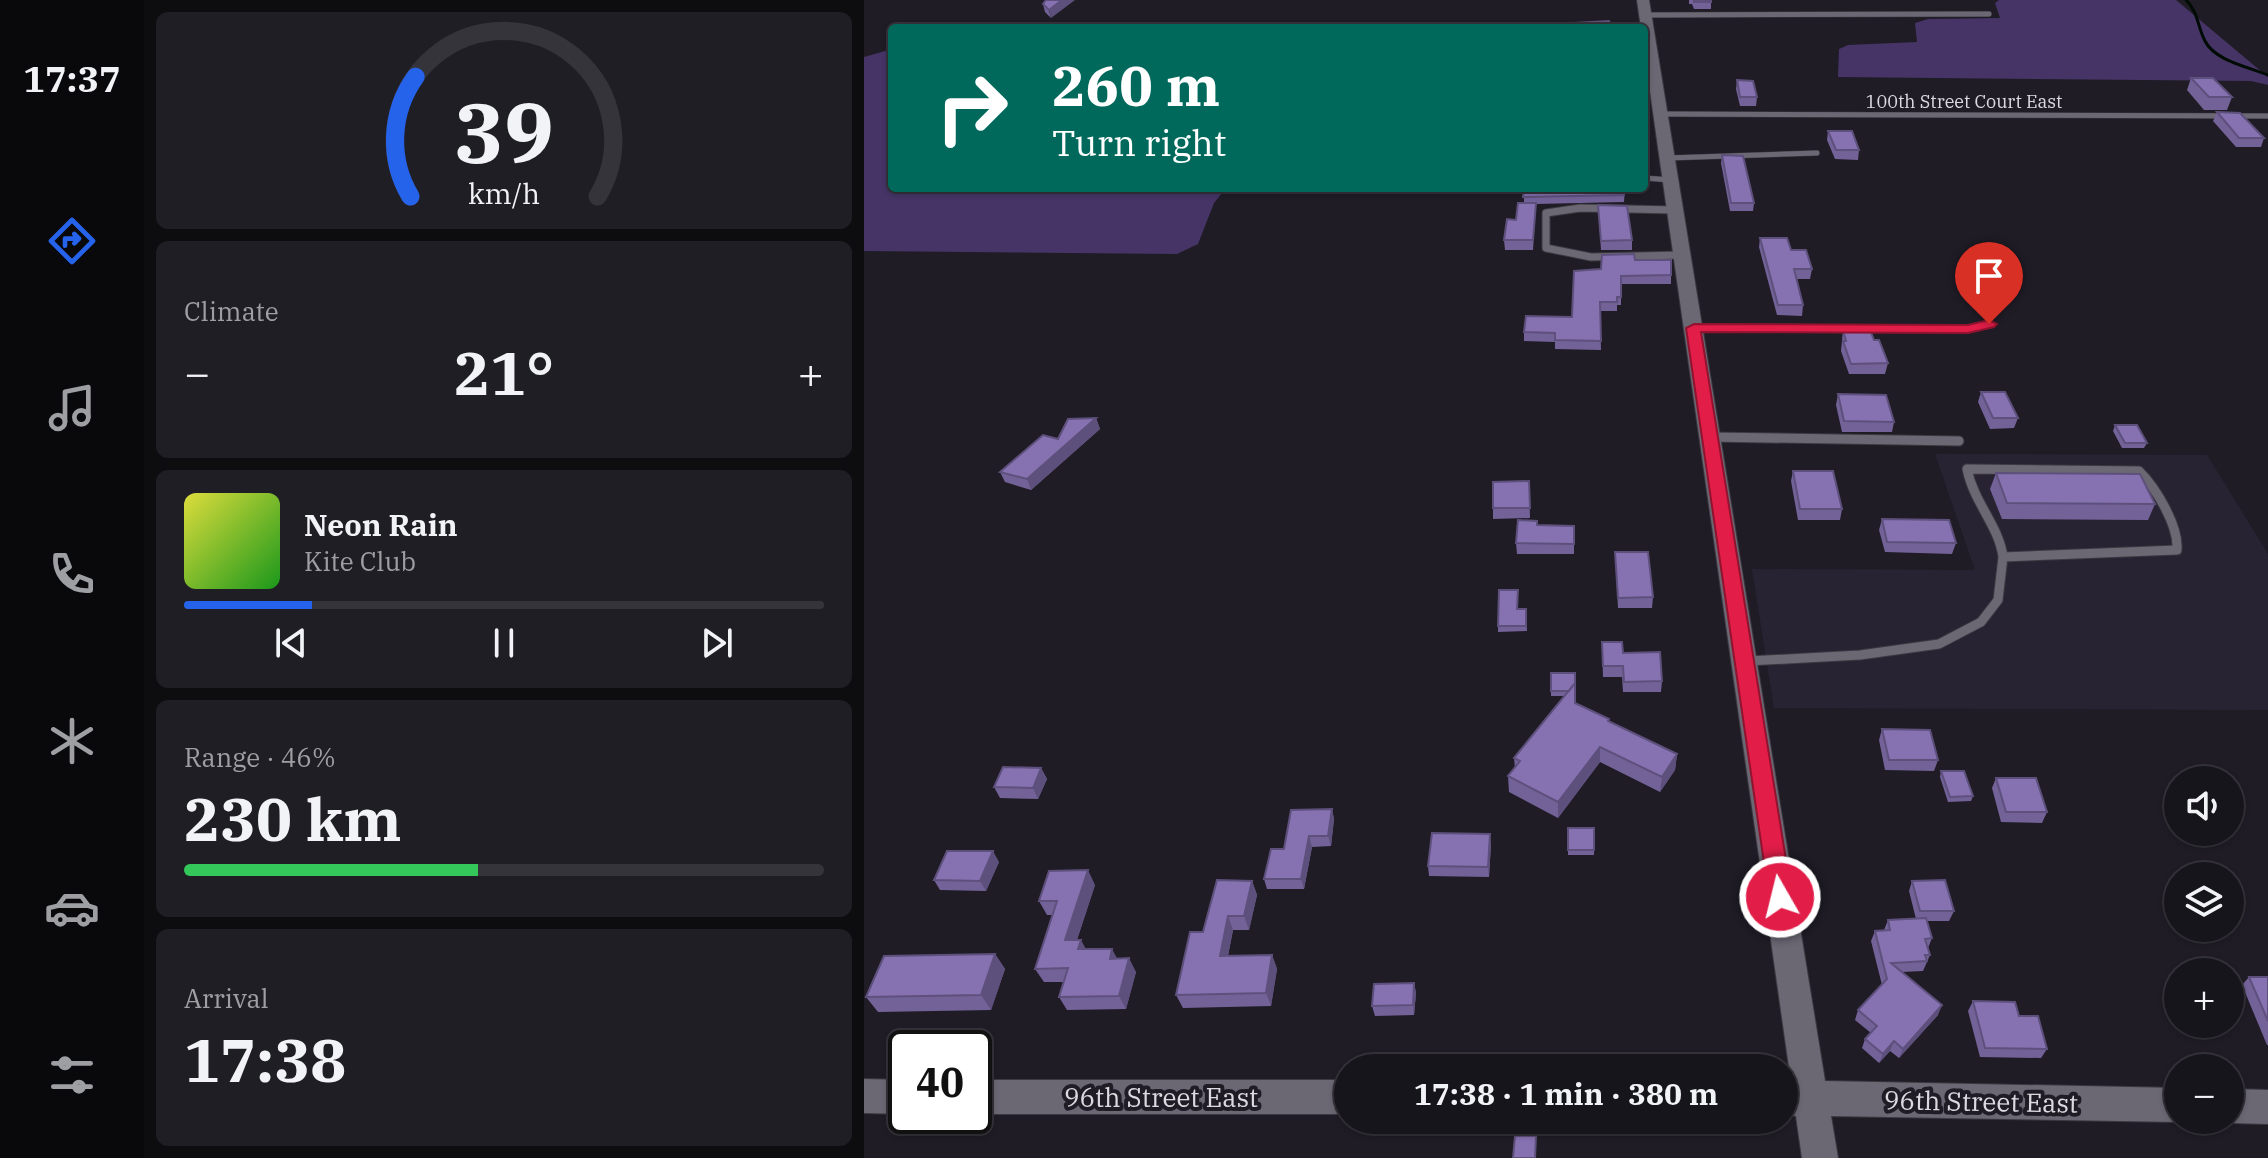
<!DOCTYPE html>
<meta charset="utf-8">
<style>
:root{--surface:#17151c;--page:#201e25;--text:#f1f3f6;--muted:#9e9fa3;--line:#36343b;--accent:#2563eb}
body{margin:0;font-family:"IBM Plex Serif",serif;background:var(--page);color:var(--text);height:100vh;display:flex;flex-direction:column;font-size:30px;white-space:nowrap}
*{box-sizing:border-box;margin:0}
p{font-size:26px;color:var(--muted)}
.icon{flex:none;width:44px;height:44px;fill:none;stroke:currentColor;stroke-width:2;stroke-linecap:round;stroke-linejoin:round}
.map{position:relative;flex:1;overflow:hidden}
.drawer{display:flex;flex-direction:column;gap:12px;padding:12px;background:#0d0c0f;width:720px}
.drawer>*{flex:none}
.guide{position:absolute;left:24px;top:24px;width:760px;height:168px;border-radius:8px;box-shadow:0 2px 6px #0004,0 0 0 2px var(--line);background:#00695c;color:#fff;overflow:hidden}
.controls{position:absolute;left:1300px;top:766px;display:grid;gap:16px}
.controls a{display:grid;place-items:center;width:80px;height:80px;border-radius:50%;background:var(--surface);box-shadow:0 2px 6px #0004,0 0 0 2px var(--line);font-size:40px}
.speed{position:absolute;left:24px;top:1030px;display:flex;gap:16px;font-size:40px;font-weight:700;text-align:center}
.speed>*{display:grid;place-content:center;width:104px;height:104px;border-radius:50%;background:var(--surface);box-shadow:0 2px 6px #0004,0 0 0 2px var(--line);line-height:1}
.speed .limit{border:4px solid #111;border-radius:12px;background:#fff;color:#111}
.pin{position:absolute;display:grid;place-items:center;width:68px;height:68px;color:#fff;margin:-82px -34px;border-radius:50% 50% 50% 0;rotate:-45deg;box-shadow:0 0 8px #0007}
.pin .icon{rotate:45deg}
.me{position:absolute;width:88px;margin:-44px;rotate:352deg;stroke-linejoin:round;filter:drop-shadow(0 0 6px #0008)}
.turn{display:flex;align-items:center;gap:28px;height:168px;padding:0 32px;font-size:36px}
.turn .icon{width:104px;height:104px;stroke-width:2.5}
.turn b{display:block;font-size:56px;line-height:68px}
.big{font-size:60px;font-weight:700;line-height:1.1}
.drawer .card{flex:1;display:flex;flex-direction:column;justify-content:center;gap:12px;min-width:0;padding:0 28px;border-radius:12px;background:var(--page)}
.drawer .dial{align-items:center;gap:0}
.dial svg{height:208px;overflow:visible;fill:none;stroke:var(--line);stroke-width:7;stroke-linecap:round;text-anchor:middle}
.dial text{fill:var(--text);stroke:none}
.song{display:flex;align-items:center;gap:24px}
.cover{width:96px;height:96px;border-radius:12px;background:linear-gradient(135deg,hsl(60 70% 55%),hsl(120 70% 35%))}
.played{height:8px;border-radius:4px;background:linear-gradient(90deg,var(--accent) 20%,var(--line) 20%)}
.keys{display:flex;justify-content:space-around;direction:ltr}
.heat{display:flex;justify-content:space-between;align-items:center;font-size:44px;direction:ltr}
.charge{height:12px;border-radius:6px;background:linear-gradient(90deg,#34c759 46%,var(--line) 0)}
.trip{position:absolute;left:470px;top:1054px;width:464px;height:80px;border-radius:40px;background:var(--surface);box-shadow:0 2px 6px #0004,0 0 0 2px var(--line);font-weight:700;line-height:80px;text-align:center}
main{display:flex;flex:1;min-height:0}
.tab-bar{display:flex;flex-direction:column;width:144px;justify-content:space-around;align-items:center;background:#09080b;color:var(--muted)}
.tab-bar .icon{width:56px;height:56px}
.tab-bar .active{color:var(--accent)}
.tab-bar b{font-size:36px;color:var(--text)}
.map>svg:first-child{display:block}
.built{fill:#282333}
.green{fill:#453465}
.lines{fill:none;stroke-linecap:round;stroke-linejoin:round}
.stream{stroke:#000b04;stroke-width:3}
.service-far2-casing{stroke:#3c3941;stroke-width:6}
.service-far1-casing{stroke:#3c3941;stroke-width:9}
.service-casing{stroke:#3c3941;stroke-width:11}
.tertiary-casing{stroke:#3c3941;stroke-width:2}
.service-far2{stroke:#6b6874;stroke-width:5}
.service-far1{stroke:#6b6874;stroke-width:7}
.service{stroke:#6b6874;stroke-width:9}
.tertiary{fill:#6b6874;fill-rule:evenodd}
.wall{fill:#736298}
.shaded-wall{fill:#5e507c}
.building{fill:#8672b1;stroke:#5e507c;stroke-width:2}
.route{fill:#e11d48;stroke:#92132f;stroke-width:2}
.labels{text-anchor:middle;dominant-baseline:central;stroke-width:8;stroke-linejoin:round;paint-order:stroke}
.far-street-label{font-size:18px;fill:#dcdae1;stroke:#1f1c26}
.near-street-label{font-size:26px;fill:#dcdae1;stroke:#1f1c26}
</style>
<main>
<nav class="tab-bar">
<b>17:37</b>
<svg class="icon active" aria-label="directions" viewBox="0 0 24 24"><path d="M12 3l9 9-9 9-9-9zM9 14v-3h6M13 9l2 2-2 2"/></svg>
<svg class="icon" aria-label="music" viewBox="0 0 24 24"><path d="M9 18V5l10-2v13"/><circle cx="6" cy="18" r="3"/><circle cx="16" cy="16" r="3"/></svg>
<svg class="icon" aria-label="phone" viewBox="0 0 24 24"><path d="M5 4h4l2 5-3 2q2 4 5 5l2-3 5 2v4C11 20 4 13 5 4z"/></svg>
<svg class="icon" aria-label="climate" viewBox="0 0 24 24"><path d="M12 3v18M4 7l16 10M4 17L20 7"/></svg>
<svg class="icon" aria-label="car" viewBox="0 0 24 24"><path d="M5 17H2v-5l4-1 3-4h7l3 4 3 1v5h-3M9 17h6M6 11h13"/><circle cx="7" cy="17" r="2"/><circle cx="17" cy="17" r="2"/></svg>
<svg class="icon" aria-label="filters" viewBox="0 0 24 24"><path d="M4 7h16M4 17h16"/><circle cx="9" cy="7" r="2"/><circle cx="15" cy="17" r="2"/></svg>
</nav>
<section class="drawer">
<div class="card dial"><svg viewBox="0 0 100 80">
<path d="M14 69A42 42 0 1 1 86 69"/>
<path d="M14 69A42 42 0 0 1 16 23" stroke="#2563eb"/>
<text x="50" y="56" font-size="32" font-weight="700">39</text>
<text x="50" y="72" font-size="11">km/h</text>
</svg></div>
<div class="card"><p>Climate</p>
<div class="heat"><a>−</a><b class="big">21°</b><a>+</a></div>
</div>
<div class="card">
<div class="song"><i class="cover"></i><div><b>Neon Rain</b><p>Kite Club</p></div></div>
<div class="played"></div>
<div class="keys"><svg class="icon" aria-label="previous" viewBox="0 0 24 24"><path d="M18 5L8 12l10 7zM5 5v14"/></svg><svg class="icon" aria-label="pause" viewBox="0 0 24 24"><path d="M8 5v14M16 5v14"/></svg><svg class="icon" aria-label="next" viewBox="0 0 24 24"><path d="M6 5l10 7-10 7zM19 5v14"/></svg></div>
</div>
<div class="card"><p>Range · 46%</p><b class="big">230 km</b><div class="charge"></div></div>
<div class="card"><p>Arrival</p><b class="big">17:38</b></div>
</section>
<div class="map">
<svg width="1404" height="1158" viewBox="0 0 1404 1158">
<rect width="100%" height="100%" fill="#1f1c26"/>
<path class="built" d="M1071,454L1343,455L1404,554V710L910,708L888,569L1111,570Z"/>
<path class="green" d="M1135,0H1312L1404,77V85L1387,81L974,77L975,49L984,45L1053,42L1051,23L1064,19L1136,18L1131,3Z
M28,49V188H362L350,203L334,244L313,254L0,251V57Z"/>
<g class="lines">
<path class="stream" d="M1322,0C1335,13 1333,26 1341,41C1351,61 1385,67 1404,75"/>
<g class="service-far2-casing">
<path id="service-far2" d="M782,15L1125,14
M797,114L1404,116
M804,158L953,153
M780,178L807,180"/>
</g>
<g class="service-far1-casing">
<path id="service-far1" d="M811,210L716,208L682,213V248L727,257L818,255
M830,328L1104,329L1125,324"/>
</g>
<g class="service-casing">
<path id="service" d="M846,437L1095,441
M1103,469L1275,471C1292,488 1315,526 1313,550L1139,557C1135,526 1110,503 1103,469Z
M884,661L996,655L1075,644L1117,622L1134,600L1139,557"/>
</g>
<g class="tertiary-casing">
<path id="tertiary" d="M773,0H785L961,1081L1314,1088V1120H1320L1314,1122L967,1116L974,1158H938L932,1116L920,1115V1081H927L780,49V28H777Z
M0,1079L42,1080V1114L0,1113Z
M110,1080H484V1114H110Z
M1366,1089L1404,1090V1124L1366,1123L1358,1120H1366Z"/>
</g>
<use href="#service-far2" class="service-far2"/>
<use href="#service-far1" class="service-far1"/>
<use href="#service" class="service"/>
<use href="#tertiary" class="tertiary"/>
</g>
<path class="wall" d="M182,0L187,18L181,12L179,4Z
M825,0H847V9H830L828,4H825Z
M1327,78L1368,97L1363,110H1340L1323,90Z
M873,80L893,97L892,106H876L872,89Z
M1353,112L1400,138L1397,147H1372L1349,121Z
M964,131L995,150L994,160L971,159L963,140Z
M858,155L890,203L889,211H866L857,163Z
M660,188H761L760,202L672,204L669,250H641L640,240L660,203Z
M734,205L768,240V250H737Z
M896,238L927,250L948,269L946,279H933L939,305L938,316L913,315L895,247Z
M771,260L807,275V284H757V305H753V311H736L737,350L691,349V342L660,341V332L708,317L737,269Z
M979,330L1010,340L1024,363L1021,374H985L977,351Z
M1117,392L1154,418L1150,428L1126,429L1114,402Z
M974,394L1030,422L1028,432H978L972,405Z
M232,418L236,429L167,490L141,482L136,472Z
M1251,425L1283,443L1280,448H1258L1249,431Z
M929,471L978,509L976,520H934L927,481Z
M1132,473L1291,504L1284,520L1138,519L1126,489Z
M665,481L666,518L629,519V508Z
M1018,519L1092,543L1088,554L1021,552L1015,530Z
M674,525L710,526V554H653L652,543Z
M751,552L789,597L788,608H754Z
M635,590L654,609H662L663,631L634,632Z
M738,642L759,653L798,681L797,692H759L758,677H739Z
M687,673H711V703L745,722L813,754L811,770L796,792L736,762L694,818L645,792L644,776L651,768L650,758L700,696H687Z
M1018,729L1074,760L1070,771L1021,770L1015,740Z
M177,768L183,779L174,799L136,798L130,787Z
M1077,771L1109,796L1107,801L1084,802L1076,777Z
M1132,778L1183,812L1178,823L1137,822L1128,788Z
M468,809L470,819L467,846L448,847L440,889H403L400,879L420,849Z
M704,828H730V855H704Z
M627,844L625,877L565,876L564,866Z
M135,862L122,891L76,890L70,880Z
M388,881L393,895L385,930H369L364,956L408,955L413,969L407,1006L319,1008L312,995L339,932Z
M1048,881L1090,911L1085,921H1063L1068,938L1064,948L1066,955L1059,971L1038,972L1074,1015L1035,1058L1026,1051L1015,1063L998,1048L1001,1039L1007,1033L991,1020L994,1010L1018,985L1007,941L1011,931L1020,930L1024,920L1052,919L1045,891Z
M231,885L213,940L222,949L253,958L272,972L262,1009L203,1010L195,997L200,982H180L171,969L189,915H183L175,901Z
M131,954L141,969L127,1010L14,1012L2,997Z
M1385,977H1404V1045H1403L1378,985Z
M550,983L552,993L550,1015L511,1016L508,1006Z
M1109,1001L1155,1016L1183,1049L1177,1058L1116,1057L1104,1011Z"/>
<path class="shaded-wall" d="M198,0H211L187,18L185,10Z
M232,418L236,429L167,490L163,479Z
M736,747V762L694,818V802Z
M813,754L811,770L796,792L798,777Z
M177,768L183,779L174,799L169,788Z
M468,809L470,819L467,846L464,836Z
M626,834L627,844L625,877L624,867Z
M445,836L448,847L440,889L437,879Z
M129,851L135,862L122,891L116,881Z
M224,870L231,885L208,954L201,940Z
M388,881L393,895L385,930L380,916Z
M364,916L369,930L361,970L356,956Z
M217,940L224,953L214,949Z
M248,949L255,962L246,959Z
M131,954L141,969L127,1010L117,995Z
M408,955L413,969L407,1006L402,993Z
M265,958L272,972L262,1009L255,996Z
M550,983L552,993L550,1015L549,1005Z
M1078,1005L1074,1015L1035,1058L1039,1049Z
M1030,1041L1026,1051L1015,1063L1019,1054Z"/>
<path class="building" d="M182,0H198L185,10L179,4Z
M830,0H847V2H830Z
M745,21L748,28H712L711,23Z
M1327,78H1349L1368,97H1345Z
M873,80L889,81L893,97H876Z
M1353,112L1376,113L1400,138H1375Z
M964,131H988L995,150H972Z
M858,155L879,156L890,203H867Z
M660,188H761L760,195L659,197Z
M654,203H672L669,240H640L643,219L652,220Z
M734,205L763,206L768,240L737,241Z
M896,238H923L927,250H942L948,269H930L939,305H914Z
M770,254L771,260H807V275L757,276V297H753V302H736L737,341L691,340V333L660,332L662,316L708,317L710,271L737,269L738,255Z
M979,330H1006L1010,340H1015L1024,363L987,364L979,341H982Z
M1117,392H1141L1154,418H1129Z
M974,394L1022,395L1030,422L980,421Z
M232,418L163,479L136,472L179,435L194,439L204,419Z
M1251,425H1273L1283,443H1261Z
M929,471H969L978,509H936Z
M1132,473L1276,474L1291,504L1143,503Z
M665,481L666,508H629V482Z
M1018,519L1085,520L1092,543L1023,542Z
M654,520L673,521V525L710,526V544L652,543Z
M751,552H784L789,597L754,598Z
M635,590H654L653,609H662V626H634Z
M738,642H758L759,653L796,652L798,681L760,682L759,666H739Z
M687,673H711V683L705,691H687Z
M711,683V703L745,719L744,721L813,754L798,777L736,747L694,802L644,776L656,761L650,758Z
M1018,729L1066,730L1074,760H1025Z
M139,767L177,768L169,788L130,787Z
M1077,771H1100L1109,796L1086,797Z
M1132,778H1172L1183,812H1142Z
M468,809L464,836H445L437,879H400L407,849H420L427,810Z
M704,828H730V850H704Z
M568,833L626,834L624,867L564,866Z
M83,851H129L116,881L70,880Z
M224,870L201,940H217L214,949H248L246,959L265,958L255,996L195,997L204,968L171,969L193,901H175L185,871Z
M353,880L388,881L380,916H364L356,956L408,955L402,993L312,995L326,932H339Z
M1081,880L1090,911H1056L1048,881Z
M1062,918L1068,938L1061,939L1066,955H1061L1063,961L1027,963L1078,1005L1039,1049L1030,1041L1019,1054L1001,1039L1013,1026L994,1010L1023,979L1011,931L1026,930L1024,920Z
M131,954L117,995L2,997L20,956Z
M1385,977H1404V1021Z
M550,983L549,1005L508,1006L510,984Z
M1109,1001L1151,1002L1155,1016H1174L1183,1049L1121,1048Z
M651,1136H672L671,1158H649Z"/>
<path class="route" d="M1125,320L1133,324L1130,327L1104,333L837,332L928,897L924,905L916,908L908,905L905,897L822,328L830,324L1104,325Z"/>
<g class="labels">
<g class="far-street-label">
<text x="1100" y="101">100th Street Court East</text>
</g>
<g class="near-street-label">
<text x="297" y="1097">96th Street East</text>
<text transform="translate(1117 1101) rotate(1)">96th Street East</text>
</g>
</g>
</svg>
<div class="controls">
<a><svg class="icon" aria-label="sound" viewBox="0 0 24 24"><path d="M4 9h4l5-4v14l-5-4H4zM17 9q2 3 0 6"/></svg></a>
<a><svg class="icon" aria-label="layers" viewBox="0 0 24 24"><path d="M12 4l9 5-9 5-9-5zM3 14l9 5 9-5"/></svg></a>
<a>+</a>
<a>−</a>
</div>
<div class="speed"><div class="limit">40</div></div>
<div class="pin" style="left:1125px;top:324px;background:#d93025"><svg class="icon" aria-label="arrive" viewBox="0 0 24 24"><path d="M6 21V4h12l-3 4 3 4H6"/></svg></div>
<svg class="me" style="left:916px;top:897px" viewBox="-20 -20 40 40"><circle r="17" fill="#e11d48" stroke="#fff" stroke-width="3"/><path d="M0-11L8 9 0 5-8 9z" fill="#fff"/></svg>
<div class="trip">17:38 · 1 min · 380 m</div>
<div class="guide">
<div class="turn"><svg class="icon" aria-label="right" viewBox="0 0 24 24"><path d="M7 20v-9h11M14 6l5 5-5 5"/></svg><div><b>260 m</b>Turn right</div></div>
</div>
</div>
</main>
